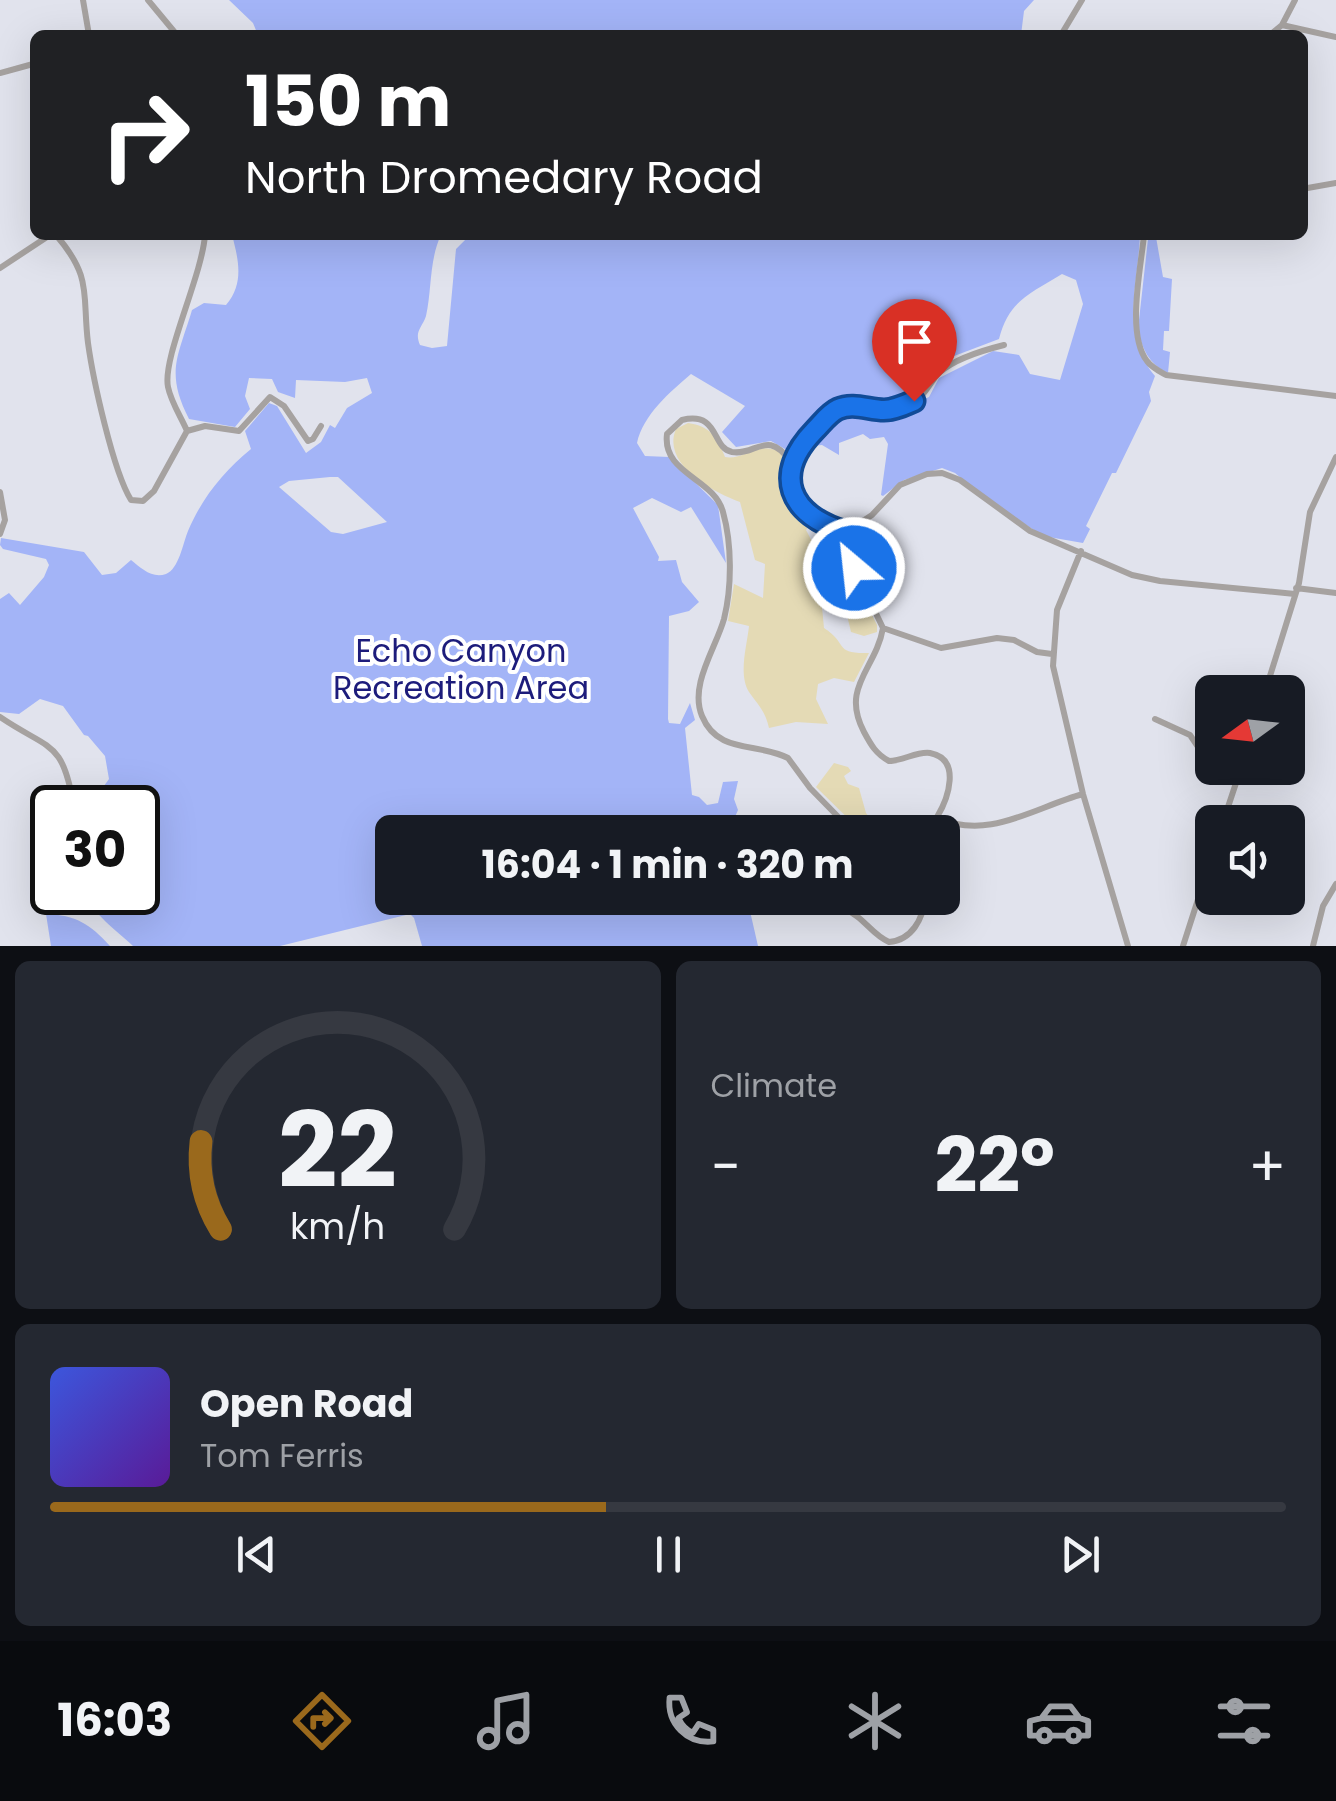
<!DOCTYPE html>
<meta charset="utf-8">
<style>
:root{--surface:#171b24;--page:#242831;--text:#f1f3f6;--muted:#9ea1a6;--line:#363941;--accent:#9a691c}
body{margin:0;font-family:Poppins,sans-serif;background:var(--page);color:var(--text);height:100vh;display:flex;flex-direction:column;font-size:38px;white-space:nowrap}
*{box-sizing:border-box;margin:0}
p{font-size:32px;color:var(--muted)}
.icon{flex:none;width:55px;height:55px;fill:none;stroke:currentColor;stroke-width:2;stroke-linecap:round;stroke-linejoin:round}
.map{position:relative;height:946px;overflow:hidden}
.panel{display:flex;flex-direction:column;gap:15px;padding:15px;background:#0d0f14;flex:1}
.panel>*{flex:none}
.guide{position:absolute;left:30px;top:30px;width:1278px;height:210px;border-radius:15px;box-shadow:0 10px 40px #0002;background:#202124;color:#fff;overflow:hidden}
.needle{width:65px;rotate:255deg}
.tools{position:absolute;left:1195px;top:675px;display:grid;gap:20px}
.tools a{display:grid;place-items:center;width:110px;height:110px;border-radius:15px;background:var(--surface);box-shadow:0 10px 40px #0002;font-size:50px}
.speed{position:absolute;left:30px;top:785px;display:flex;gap:20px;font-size:50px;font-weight:700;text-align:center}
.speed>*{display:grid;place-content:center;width:130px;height:130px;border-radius:50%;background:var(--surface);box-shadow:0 10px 40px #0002;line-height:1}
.speed .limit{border:5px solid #111;border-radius:15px;background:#fff;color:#111}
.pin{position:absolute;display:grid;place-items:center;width:85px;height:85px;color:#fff;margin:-102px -42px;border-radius:50% 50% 50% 0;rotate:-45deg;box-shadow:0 0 10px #0007}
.pin .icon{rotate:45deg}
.me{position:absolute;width:110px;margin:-55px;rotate:332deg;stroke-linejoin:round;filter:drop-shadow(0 0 8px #0008)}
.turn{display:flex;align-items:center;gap:35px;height:210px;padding:0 50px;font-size:45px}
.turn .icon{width:130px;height:130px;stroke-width:2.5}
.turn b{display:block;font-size:70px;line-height:85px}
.big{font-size:75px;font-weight:700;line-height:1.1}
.panel .tile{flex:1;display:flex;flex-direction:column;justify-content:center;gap:15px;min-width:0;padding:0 35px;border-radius:15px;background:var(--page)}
.panel .dial{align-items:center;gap:0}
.dial svg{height:260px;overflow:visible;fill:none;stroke:var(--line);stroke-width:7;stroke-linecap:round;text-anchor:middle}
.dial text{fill:var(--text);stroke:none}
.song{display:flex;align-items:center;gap:30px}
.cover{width:120px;height:120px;border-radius:15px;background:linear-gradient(135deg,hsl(230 70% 55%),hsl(270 70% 35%))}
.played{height:10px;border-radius:5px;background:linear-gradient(90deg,var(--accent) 45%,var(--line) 45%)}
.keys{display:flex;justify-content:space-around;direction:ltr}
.heat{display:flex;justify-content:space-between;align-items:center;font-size:55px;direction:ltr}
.panel .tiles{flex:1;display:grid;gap:15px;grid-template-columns:1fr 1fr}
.tile:last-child{grid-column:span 2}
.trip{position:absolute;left:375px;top:815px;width:585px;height:100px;border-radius:15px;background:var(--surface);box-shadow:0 10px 40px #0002;font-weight:700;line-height:100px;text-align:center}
.menu{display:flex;height:160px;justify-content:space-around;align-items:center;background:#090b0e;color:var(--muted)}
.menu .icon{width:70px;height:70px}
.menu .active{color:var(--accent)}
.menu b{font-size:45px;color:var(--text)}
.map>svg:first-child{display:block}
.green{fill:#a3b4f7;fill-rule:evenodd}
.sand{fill:#e4dab5}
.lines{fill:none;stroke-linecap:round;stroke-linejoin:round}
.minor{stroke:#a6a2a0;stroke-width:6}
.route-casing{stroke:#114b97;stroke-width:25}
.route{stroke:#1a73e8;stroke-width:18}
.labels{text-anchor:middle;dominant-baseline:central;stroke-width:8;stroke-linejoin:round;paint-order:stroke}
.park-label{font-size:32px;fill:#1d1c7b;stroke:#fff}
</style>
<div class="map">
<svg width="1336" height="946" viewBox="0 0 1336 946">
<rect width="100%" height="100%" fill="#e1e3ed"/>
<path class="green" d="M229,0H1034L1024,11L1021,35H258L253,23Z
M232,235H441C429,260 432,290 426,316C422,328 414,331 420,345L432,348L447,346L456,249L470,235H1140C1138,286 1120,334 1155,376L1149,392L1151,401L1116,473H1112L1086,526L1090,529L1083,543L1043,536L981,495L955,473L942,468L904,480L883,496L881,495L888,444L884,437L870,439L863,434L839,443V455L822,445L813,446L804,463V445L836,412L854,408L887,414L929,397L939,378L993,351L1019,355L1030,374L1060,380L1083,304L1076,280L1062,274C1030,294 1009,300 999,339L941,361L916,394L901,404L833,402L792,453L771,441L736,447L722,432L745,406L691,374C670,392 643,415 637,443L645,456L669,457L718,505L726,563L691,507L681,512L652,498L633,508L659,557L658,561L676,560L682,582L699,602L689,611L669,616L668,719L669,723L680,724L690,703L695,720L685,728L692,795L699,797L707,805L718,803L723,782L738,781L734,799L738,810L731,826L732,832H392V898H747L758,946H422L414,918L410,914L280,946H133C115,929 94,916 86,893L138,892V808L109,807L100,797L83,807L80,804L87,787L101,790L109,779L105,756L88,736L84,735L63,706L40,699L19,714L0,712V599L9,593L20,605L44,577L49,565L46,559L3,549L0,545L1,538L84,552L102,575L116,573L131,560C141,568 152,579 166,574C179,569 183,543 188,531C202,498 223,472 251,449L245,431L269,403L277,406L306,453L321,442L330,425L335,428L347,408L372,393L367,378L345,382L296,380L295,398L278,392L272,379L249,378L245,396L250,409L235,427L189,419C165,372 178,357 192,310L204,303L226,305C244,284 239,261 232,235ZM330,477H338L387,522L343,534L331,532L279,487L289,481Z
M1156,237L1163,277L1172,279L1169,331H1164L1163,350L1170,352L1168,373C1149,364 1142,349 1138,329L1148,239Z
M46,914C76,915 90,924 110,946H51Z"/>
<path class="sand" d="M688,423C710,426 717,437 725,457C741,460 755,445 772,449C794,454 782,475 787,489C791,501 804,511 813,520L806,530L817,551L812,574L832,584L834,544L841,540L844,543L854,579L877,625V632L864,636L851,632L840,586L821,597L824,628C849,644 833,654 869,653L854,682L834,678L818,684L816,699L828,724L796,722L769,728C765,711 759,706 749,692C738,674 747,646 749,626L728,621L734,584L763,598L765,564L755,560L740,502C713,492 661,464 676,429Z
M834,763L848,767L851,771L844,776L848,784L859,788L866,813L881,832H862L816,787Z"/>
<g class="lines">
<path class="minor" d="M83,0L89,35
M148,0L177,35
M1282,25L1336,37
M1061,35L1082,0
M1270,35L1282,25L1295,0
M0,73L33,64
M1302,189L1336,183
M56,235C93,278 82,294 88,343C93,379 113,471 131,500L143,501L154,491L187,431
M205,235C202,276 162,358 168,387C171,402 181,417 187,431L205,426L239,431L270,397L284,406L308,441L313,439L321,426
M1144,235C1141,268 1126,334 1147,361C1151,367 1159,371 1166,375L1336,396
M0,268L50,235
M1004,345C984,350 956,358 940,372C930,381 927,394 914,401C882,418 862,398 838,409C829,412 822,423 815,429C772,475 788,514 846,532L872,515L900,485L927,474L942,473L960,480L1030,531L1132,575L1160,581L1295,594
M791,462C767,428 756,456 732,452C711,448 720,411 682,420L667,434C662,474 714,478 723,512C732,544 732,587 724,619C716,648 689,685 702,716C718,755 758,742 788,758L810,788L853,832
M0,492L5,520L0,534
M846,532L854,568L883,628C876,669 840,687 864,732C871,745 876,754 889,761C903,761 917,751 930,753C962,759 948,799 937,817
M1081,551L1057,610L1053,666L1083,794L1128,946
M1296,588L1336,593
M883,628L941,648L997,638L1014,640L1037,652L1052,654
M1265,692L1299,583L1310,512L1336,457
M0,717C50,751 63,739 74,808
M1155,719L1190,735L1215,772L1236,783
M937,817C987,842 1035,807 1083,794
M1223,822L1241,768
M916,832L925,821L937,817
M82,892L87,912
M836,898L840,907C866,917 869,933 889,942C912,940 923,919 925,898
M1183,946L1212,856
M1313,946L1323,906L1336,884"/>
</g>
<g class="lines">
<g class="route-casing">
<path id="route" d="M854,568L846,532C788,515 772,474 815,430C822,423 829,413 838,409C853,402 869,410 884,410C894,410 905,405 914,401"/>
</g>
<use href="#route" class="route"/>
</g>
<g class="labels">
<g class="park-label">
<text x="461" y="650">Echo Canyon<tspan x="461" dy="37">Recreation Area</tspan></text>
</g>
</g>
</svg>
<div class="tools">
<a><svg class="needle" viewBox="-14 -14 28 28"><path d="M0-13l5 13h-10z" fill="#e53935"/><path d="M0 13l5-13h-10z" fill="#9ea1a6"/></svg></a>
<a><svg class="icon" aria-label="sound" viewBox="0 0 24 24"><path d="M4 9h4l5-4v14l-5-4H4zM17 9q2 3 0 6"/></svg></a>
</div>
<div class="speed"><div class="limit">30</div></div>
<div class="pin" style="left:914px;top:401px;background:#d93025"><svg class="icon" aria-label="arrive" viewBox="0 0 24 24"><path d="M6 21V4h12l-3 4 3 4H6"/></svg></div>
<svg class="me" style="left:854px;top:568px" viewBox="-20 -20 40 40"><circle r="17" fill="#1a73e8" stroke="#fff" stroke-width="3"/><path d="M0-11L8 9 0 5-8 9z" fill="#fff"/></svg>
<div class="trip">16:04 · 1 min · 320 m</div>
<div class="guide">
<div class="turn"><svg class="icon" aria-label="right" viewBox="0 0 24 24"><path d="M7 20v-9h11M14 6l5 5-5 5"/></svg><div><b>150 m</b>North Dromedary Road</div></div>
</div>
</div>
<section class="panel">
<div class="tiles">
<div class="tile dial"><svg viewBox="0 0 100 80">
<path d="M14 69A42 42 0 1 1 86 69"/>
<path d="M14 69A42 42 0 0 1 8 42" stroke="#9a691c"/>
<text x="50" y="56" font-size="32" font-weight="700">22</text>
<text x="50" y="72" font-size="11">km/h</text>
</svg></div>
<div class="tile"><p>Climate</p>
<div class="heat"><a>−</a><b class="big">22°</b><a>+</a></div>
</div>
<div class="tile">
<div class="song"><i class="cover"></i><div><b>Open Road</b><p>Tom Ferris</p></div></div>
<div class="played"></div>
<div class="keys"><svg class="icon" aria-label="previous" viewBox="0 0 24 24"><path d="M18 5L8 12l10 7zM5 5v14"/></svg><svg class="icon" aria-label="pause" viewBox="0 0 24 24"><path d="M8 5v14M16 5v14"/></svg><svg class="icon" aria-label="next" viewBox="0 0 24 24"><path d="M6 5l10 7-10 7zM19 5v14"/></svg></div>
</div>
</div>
</section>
<nav class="menu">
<b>16:03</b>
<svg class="icon active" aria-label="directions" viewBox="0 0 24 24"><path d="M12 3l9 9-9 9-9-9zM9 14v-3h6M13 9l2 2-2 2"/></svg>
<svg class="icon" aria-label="music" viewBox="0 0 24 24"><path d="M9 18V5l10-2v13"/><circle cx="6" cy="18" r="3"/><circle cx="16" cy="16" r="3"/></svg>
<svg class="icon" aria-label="phone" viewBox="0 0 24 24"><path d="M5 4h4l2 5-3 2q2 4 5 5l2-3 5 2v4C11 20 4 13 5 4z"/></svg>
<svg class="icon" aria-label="climate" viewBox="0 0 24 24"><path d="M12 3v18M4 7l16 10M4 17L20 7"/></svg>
<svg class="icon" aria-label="car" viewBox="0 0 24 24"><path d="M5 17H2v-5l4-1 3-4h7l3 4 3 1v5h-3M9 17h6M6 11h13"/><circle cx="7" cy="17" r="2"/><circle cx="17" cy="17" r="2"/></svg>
<svg class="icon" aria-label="filters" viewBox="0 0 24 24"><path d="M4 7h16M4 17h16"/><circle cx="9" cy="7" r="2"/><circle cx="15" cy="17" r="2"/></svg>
</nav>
